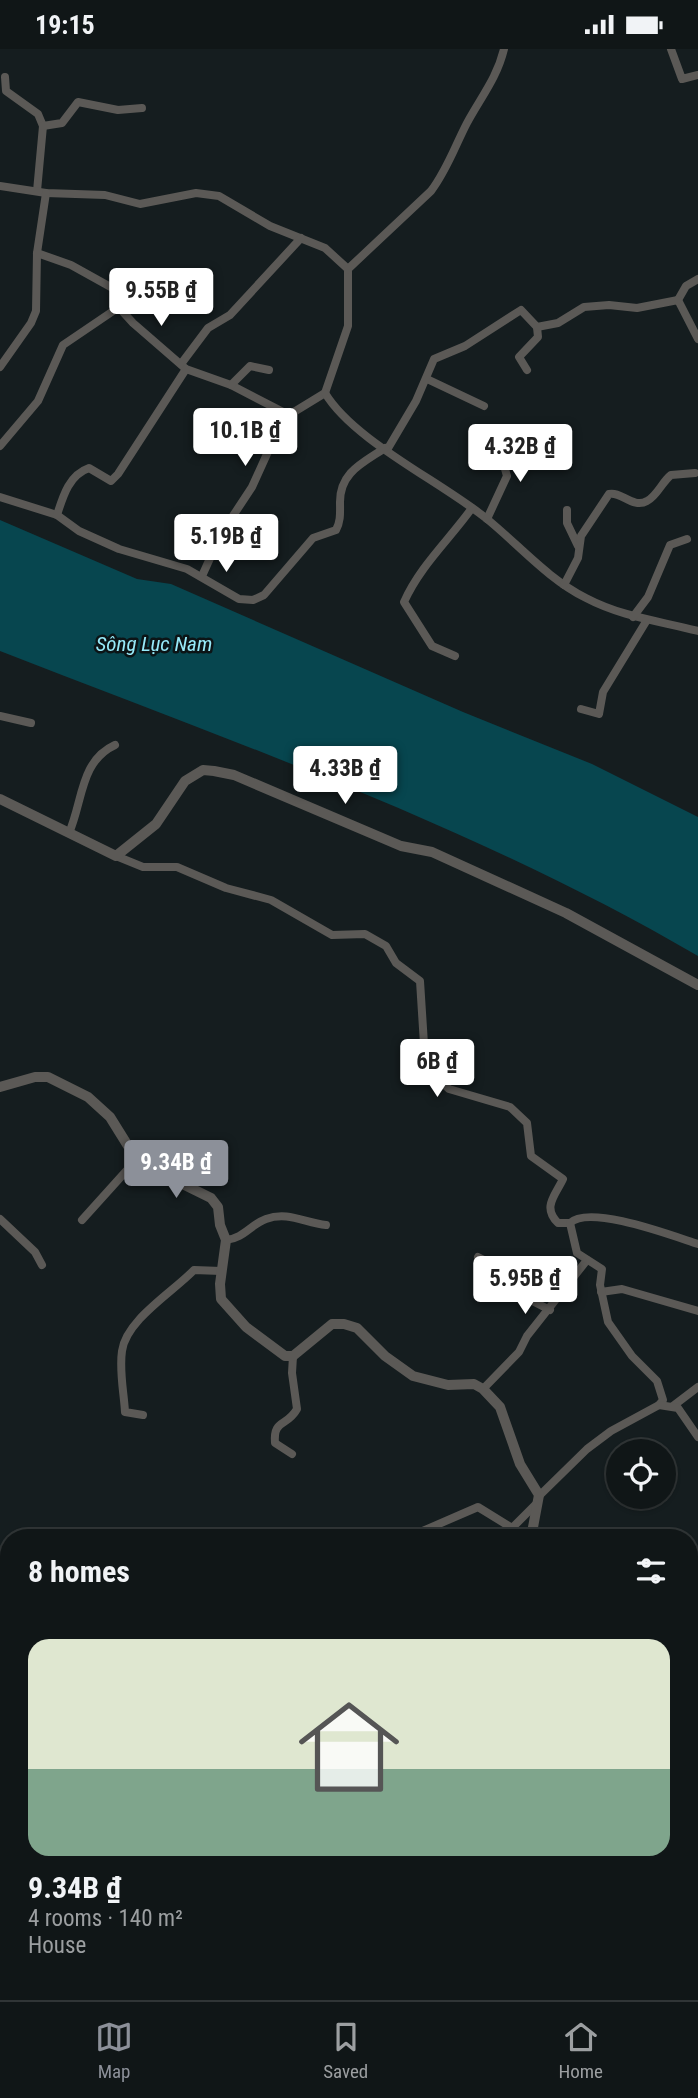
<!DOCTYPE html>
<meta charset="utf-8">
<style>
body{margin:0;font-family:"Roboto Condensed",sans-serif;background:#191f20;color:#f1f3f6;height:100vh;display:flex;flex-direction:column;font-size:26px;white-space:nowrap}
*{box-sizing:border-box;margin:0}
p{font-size:23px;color:#9c9fa1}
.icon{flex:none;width:38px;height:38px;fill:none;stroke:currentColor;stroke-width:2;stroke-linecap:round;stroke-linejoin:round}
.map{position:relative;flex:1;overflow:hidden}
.side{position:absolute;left:0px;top:1480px;width:698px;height:471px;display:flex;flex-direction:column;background:#101617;border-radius:28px 28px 0 0;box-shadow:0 2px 5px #0004,0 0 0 2px #303536}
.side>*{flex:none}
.tools{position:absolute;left:606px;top:1390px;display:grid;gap:14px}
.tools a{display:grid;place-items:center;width:70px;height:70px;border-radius:50%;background:#101617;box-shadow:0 2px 5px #0004,0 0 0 2px #303536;font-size:35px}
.price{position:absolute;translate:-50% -60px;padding:0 16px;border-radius:7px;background:#fff;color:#222;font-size:23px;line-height:46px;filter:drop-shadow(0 2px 4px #0008)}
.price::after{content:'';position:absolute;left:50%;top:42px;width:21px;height:16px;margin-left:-10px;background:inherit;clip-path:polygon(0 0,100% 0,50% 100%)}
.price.active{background:#8c9099;color:#fff}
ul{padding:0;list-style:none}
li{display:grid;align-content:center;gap:14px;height:371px;padding:0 28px}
li span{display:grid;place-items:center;height:217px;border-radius:21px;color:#555}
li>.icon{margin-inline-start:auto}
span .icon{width:126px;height:126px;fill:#fffc;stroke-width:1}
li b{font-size:30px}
h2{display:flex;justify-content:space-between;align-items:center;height:84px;padding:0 28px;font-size:30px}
.status{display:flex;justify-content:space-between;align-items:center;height:49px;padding:0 35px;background:#101617;direction:ltr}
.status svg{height:19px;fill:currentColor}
.tabs{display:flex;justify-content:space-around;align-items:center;height:98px;border-top:2px solid #303536;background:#101617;font-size:19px;color:#9c9fa1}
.tabs a{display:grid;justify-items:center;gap:4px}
.tabs .active{color:#8c9099}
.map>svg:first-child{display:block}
.water{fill:#07464f}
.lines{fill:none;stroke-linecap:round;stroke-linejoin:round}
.minor{stroke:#5b5956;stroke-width:8}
.tertiary{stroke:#5b5956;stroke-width:10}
.labels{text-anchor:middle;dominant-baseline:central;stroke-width:5;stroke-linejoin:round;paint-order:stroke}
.water-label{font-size:21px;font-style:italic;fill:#97eaf9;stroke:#0c1416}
</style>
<div class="status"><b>19:15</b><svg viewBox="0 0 49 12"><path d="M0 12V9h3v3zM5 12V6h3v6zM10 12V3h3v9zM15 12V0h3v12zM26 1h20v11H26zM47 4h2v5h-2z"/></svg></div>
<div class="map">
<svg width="698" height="1951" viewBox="0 0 698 1951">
<rect width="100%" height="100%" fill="#151d1f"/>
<!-- water -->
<g class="water">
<path d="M0,471L137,530L171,535L463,663L592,715L698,768V907C479,779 236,694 0,602Z"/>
<path d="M698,1852V1951H410L437,1942H690V1854Z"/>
</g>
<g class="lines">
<!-- minor -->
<g class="minor">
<path d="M671,0L682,30L698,26"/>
<path d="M5,28L6,42L38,65L43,77L37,142"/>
<path d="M43,77L62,74L78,53L118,61L142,59"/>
<path d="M0,137L46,144L105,146L140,155L196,144L219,147L270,177L325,199L348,220V277L325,344L289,366L276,385L252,438L221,485L202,527"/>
<path d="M37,204L71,216L116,241L123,263L133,274L186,320L231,336L289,366"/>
<path d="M348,220L431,142C447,121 455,97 467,74C481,48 497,29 504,0"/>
<path d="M678,251L686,237L698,230"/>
<path d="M181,315L208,279L230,266L301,189"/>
<path d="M0,318L31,274L36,262L37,204L46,144"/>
<path d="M527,321L519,308L538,288L537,278"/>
<path d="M427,330L484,357"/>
<path d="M231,336L250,317L269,321"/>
<path d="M325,344C354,392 440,432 487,470C520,497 548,530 586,549C622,568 660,572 698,582"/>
<path d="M0,397L38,352L63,296L122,256"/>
<path d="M387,401L416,352L434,310L465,297L521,261L537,278L558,274L584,258L609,256L637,259L678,251L698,290"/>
<path d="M0,448L57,466L79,482L119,500L187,520L239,550L253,551L264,546L313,489L336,481C341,472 340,463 340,453C340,423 363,414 385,399"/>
<path d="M567,461V474L578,497"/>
<path d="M57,466C63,447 69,426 89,419L111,432L118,425L186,320"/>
<path d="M487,470L507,427L498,396"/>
<path d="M564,536L578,509L581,487L609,445C621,442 633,460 647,452C657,447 662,433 671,426L695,424"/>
<path d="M633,568L648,548L670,496L687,490"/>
<path d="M455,607L432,597L404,553C420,517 449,491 472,459"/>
<path d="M581,660L599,665L603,643L647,571"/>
<path d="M0,667L31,674"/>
<path d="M69,784C83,752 80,712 115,696"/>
<path d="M116,807L143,818H177L226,839L271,851L332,886L365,885L386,897L396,914L420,932L425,1011L435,1027L449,1040L510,1058L527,1074L531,1107L563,1130C555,1147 542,1158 558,1174H570"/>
<path d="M0,1170L35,1203L42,1216"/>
<path d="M82,1171L128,1120V1101"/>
<path d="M226,1191C244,1189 250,1176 266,1170C288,1162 305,1174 326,1176"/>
<path d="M478,1208L488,1213L507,1239L550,1261"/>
<path d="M601,1243L622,1240L698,1262"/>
<path d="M483,1340L519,1303L527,1287L587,1211"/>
<path d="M659,1356L663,1351L657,1332L632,1307L608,1273L600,1236L602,1220L577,1204L570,1174C589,1155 673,1187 698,1195"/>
<path d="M673,1357L698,1338"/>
<path d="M143,1366L125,1363C124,1344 119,1322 122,1302C126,1271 173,1243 194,1221L221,1222"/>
<path d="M292,1405L275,1394C273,1370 287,1378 297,1360L292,1324L293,1307"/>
<path d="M539,1447L587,1400L611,1382L659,1356L678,1359L698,1388"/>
<path d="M418,1484L478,1458L512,1479L536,1455"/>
<path d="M690,1605L698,1596"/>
<path d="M0,1907L9,1909"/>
<path d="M13,1951L22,1942"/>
</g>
<!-- tertiary -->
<g class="tertiary">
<path d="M0,750L116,807L156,775L185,732L203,721L214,722L234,726L401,797L432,803L566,864L698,936"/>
<path d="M0,1038L35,1028H48L88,1048L110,1068L138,1113L211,1149L218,1158L220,1176L226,1191L220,1235L221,1250L246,1278L285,1307H293L332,1275H344L357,1279L385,1307L413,1327L448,1336L474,1335L483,1340L500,1358L520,1415L539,1446L531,1489"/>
<path d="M690,1730L698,1723"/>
</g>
</g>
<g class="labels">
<!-- water labels -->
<g class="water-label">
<text x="154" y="595">Sông Lục Nam</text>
</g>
</g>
</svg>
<div class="tools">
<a><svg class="icon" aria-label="locate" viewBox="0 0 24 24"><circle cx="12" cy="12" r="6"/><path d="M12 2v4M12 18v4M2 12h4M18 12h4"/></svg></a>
</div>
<b class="price" style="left:161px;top:279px">9.55B ₫</b>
<b class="price" style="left:245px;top:419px">10.1B ₫</b>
<b class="price" style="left:520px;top:435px">4.32B ₫</b>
<b class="price" style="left:226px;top:525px">5.19B ₫</b>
<b class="price" style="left:345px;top:757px">4.33B ₫</b>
<b class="price" style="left:437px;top:1050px">6B ₫</b>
<b class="price active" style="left:176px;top:1151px">9.34B ₫</b>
<b class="price" style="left:525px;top:1267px">5.95B ₫</b>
<section class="side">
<h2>8 homes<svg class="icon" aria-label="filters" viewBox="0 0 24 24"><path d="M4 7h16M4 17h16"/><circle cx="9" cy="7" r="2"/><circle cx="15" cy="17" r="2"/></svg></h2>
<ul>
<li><span style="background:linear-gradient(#dfe7d0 60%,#7fa58c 0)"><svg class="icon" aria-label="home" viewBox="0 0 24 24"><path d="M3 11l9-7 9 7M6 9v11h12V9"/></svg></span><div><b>9.34B ₫</b><p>4 rooms · 140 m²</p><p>House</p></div></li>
</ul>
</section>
</div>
<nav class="tabs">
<a class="active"><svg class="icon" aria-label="map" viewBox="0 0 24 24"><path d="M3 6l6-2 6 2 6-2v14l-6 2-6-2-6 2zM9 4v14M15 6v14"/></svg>Map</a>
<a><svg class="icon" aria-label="saved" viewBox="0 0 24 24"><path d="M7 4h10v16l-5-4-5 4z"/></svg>Saved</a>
<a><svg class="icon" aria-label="home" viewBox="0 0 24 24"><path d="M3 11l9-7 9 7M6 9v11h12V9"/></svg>Home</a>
</nav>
